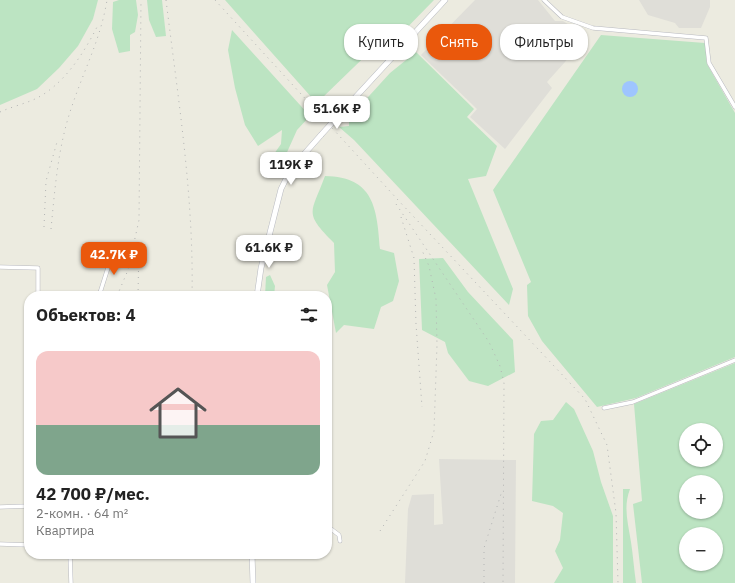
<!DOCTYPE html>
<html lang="ru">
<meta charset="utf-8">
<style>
body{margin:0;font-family:"IBM Plex Sans",sans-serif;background:#f2f2f2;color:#222;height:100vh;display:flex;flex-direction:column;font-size:15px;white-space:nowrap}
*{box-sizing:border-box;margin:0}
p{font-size:13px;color:#767676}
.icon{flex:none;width:22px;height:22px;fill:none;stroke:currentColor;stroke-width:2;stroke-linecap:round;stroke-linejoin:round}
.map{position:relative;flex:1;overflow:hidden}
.panel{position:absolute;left:24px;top:291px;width:308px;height:268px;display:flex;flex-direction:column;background:#fff;border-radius:16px;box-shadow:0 1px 3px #0004}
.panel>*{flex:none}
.banner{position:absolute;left:344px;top:24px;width:331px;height:36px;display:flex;gap:8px}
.tools{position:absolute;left:679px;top:423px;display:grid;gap:8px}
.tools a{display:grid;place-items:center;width:44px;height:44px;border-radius:50%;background:#fff;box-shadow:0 1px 3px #0004;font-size:20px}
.price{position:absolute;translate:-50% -34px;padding:0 9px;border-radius:8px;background:#fff;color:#222;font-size:13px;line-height:26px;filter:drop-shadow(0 1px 2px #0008)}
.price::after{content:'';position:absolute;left:50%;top:24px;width:12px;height:9px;margin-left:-6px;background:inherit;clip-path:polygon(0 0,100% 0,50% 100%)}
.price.active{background:#ea580c;color:#fff}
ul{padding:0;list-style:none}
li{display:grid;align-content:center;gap:8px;height:212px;padding:0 12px}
li span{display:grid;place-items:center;height:124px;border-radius:12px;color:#555}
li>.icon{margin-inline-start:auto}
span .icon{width:72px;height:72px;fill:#fffc;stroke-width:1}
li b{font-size:17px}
h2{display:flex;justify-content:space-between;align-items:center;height:48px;padding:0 12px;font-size:17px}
.tag{padding:0 14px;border-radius:16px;background:#fff;box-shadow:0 1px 3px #0004;font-size:14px;line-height:36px}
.tag.active{background:#ea580c;color:#fff}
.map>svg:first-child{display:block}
.industrial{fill:#dfded8}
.green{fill:#bce4c2;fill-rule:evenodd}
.water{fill:#9ec5fe}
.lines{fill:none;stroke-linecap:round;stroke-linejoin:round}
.street-casing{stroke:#b8b9bf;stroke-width:4.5}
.secondary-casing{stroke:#b9bbc2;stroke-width:6}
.street{stroke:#fff;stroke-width:3.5}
.secondary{stroke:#fff;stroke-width:5}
.rail{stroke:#b3b4b4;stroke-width:1;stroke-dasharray:1 5;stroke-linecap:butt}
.secondary-bridge-casing{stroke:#b9bbc2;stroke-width:6;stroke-linecap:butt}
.secondary-bridge{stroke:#fff;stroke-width:5}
</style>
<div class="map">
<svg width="735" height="583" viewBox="0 0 735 583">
<rect width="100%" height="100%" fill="#ecebe0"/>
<!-- industrial -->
<g class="industrial">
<path d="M475,0H538L555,21H563L585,35L565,62L547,82L552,88L505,149L470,117L477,109L421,55Z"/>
<path d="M639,0H710V7L701,28H679L675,23L648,15Z"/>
<path d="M439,459L516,460L515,583H405L408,509L412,495L434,494V525L443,524Z"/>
</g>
<!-- green -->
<g class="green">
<path d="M0,0H98L93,19L78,46L59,68L37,89L0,105Z"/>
<path d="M119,0H136L138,15L135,32L130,35V51L119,53L112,29L113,2Z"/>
<path d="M147,0H162L166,36L156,37L149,20Z"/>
<path d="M225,0H434L392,43L385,37L322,98L313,99Z"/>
<path d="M232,30L310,116L297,130L284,159H277L274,154L281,144L282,130L258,146L245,125L235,88L228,50Z"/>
<path d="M601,35L705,43L707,64L735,113V357L636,398L597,407L542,341L528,316L527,285L531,282L493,190Z"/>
<path d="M416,52L474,109L467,117L497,146L486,176L468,179L513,289L509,305L354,140L339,127L349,126V118L390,73Z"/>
<path d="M325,176C374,177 377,208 380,249L394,253L399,281L393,301L381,307L374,329L344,325L336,333L327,285L335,272L334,243C303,212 311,214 325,176Z"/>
<path d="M443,258L468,292L513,340L515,372L488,386L469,381L448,353L445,342L422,330L419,259Z"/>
<path d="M270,275L275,286L274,296H265L266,277Z"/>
<path d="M735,363V583H642L633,504L642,501L634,404ZM686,430H716V460H686ZM686,482H716V512H686ZM686,534H716V564H686Z"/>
<path d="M566,402L574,409L593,451L601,482L613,516V583H554L563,568L555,551L560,540L563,513L553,506L532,501L534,434L541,421L553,420Z"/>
<path d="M623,489H630C623,507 628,523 631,542C633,555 634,569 636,583H623Z"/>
</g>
<!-- water -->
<circle class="water" cx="630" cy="89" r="8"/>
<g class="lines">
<defs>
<g id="street">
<path d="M544,0L562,17L593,28L706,38L709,63L735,107"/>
<path d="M0,267L38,268V296"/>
<path d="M99,296L113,252"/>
<path d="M604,408L633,402L735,360"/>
<path d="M0,507L29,506"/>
<path d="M327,529H331L339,535L340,541"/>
<path d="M0,544L29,545"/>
<path d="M70,554L71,583"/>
</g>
<g id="secondary">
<path d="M340,114L445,0"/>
<path d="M257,296L261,268L281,189L291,169L321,135"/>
<path d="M252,554L253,583"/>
</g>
</defs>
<!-- street casing -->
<use href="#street" class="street-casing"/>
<!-- secondary casing -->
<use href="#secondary" class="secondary-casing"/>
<!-- street -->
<use href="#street" class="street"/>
<!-- secondary -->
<use href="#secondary" class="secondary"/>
<!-- rail -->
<g class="rail">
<path d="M166,0C178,98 194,197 192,296"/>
<path d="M215,0L398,200L585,399L607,445L616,513L618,583"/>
<path d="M0,112C11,107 24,104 35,99C64,85 84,53 98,25"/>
<path d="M396,204L489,342L500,366L504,383L503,583"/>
<path d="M401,217L414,258L416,324L422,407"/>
<path d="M44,227L46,181L57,142"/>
<path d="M51,229C55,188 58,146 72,106C84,70 101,38 107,0"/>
<path d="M117,296L128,270L139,220L141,0"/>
<path d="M138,296L139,242"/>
<path d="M380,531L425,461L434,431L437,345L436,299L429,266L421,248"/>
<path d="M484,583V548L501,494"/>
</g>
<defs>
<path id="secondary-bridge" d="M321,135L340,114"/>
</defs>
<!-- secondary-bridge casing -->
<use href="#secondary-bridge" class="secondary-bridge-casing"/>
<!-- secondary-bridge -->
<use href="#secondary-bridge" class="secondary-bridge"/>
</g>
</svg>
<div class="tools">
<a><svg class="icon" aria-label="locate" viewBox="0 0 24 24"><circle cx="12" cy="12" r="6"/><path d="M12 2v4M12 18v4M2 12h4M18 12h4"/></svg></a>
<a>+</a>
<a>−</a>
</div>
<b class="price" style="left:337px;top:130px">51.6K ₽</b>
<b class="price" style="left:291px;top:186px">119K ₽</b>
<b class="price" style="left:269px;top:269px">61.6K ₽</b>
<b class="price active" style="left:114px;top:276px">42.7K ₽</b>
<div class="banner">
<a class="tag">Купить</a>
<a class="tag active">Снять</a>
<a class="tag">Фильтры</a>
</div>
<section class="panel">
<h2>Объектов: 4<svg class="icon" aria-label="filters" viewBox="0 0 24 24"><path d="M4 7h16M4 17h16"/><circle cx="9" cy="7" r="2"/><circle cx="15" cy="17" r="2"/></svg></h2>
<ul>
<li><span style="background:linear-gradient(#f6c9c9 60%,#7fa58c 0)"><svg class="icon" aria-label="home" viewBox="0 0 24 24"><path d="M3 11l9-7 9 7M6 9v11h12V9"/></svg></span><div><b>42 700 ₽/мес.</b><p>2-комн. · 64 m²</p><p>Квартира</p></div></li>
</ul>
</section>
</div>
